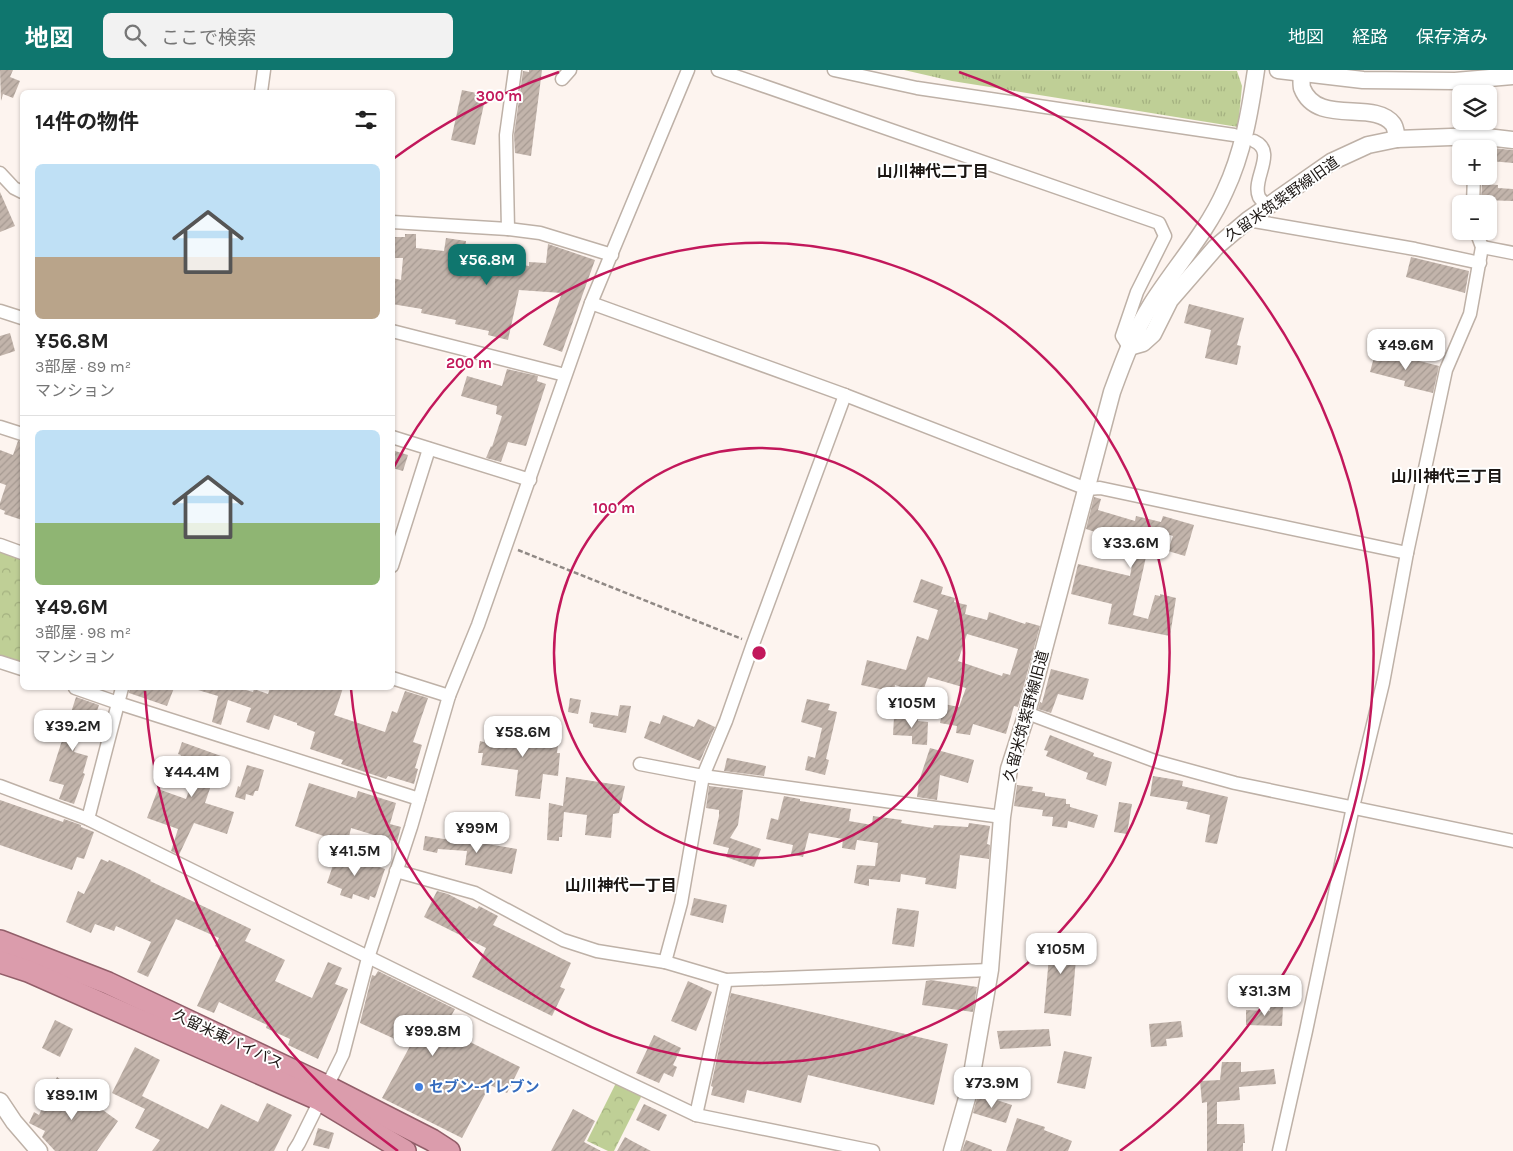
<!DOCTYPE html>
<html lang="ja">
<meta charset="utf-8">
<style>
body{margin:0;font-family:Karla,"Noto Sans JP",sans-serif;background:#f2f2f2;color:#222;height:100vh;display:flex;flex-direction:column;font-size:19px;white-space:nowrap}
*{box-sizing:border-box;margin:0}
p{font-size:16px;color:#767676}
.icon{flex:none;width:28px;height:28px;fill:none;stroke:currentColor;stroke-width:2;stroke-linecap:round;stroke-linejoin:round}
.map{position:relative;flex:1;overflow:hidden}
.sheet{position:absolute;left:20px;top:20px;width:375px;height:600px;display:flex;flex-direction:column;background:#fff;border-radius:8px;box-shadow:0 1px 4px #0004}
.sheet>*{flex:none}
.controls{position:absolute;left:1452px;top:15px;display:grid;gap:10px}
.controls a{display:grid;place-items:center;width:45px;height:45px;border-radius:8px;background:#fff;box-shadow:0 1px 4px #0004;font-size:25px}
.price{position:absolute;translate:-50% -42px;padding:0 11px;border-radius:10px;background:#fff;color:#222;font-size:16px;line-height:32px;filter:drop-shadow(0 1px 2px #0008)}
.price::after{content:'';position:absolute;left:50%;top:30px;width:15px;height:11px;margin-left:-8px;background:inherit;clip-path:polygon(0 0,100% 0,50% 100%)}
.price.active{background:#0f766e;color:#fff}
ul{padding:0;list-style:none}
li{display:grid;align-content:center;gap:10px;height:265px;padding:0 15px}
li+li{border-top:1px solid #e0e0e0}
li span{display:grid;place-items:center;height:155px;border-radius:8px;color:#555}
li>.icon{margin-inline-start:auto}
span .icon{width:90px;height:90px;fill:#fffc;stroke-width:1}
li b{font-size:21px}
h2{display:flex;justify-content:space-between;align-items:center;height:60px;padding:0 15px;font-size:21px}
header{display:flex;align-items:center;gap:30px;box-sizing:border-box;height:70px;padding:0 25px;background:#0f766e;color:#fff}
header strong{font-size:24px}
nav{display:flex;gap:28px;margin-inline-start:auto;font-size:18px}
.search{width:350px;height:45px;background:#f2f2f2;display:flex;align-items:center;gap:12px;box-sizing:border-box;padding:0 18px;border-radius:8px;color:#767676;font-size:19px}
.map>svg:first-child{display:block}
.grass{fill:url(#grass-tufts)}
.forest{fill:url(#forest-crowns)}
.building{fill:url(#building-hatch);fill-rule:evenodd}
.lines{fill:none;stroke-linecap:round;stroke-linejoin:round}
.minor-casing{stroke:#beb1a7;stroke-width:15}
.tertiary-casing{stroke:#beb1a7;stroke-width:19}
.trunk-casing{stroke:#925e69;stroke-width:24}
.path{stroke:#908985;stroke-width:2.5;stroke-dasharray:5 2.5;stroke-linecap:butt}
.minor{stroke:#fff;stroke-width:12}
.tertiary{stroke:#fff;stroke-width:16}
.trunk{stroke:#db9cac;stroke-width:21}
.ring{fill:none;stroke:#c2185b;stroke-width:2.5}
.shop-dot{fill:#3f7fe0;stroke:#fff;stroke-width:2}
.labels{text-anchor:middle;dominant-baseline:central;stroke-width:4;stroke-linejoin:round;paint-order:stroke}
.street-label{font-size:15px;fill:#1b1613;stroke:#fff}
.shop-label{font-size:15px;font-weight:bold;fill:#366cbe;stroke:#fff;text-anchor:start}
.neighbourhood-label{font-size:16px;font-weight:bold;fill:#1b1613;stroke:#fff}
.centre{fill:#c2185b;stroke:#fff;stroke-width:2.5}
.ring-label{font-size:15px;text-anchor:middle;font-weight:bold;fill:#c2185b;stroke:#fff;stroke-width:4;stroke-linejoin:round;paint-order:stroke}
</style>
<header>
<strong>地図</strong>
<div class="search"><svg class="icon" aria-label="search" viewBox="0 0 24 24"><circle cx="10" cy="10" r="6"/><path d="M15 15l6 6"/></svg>ここで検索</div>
<nav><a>地図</a><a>経路</a><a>保存済み</a></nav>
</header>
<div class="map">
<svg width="1513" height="1081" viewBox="0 0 1513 1081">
<defs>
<pattern id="grass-tufts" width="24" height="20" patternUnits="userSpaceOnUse" patternTransform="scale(1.25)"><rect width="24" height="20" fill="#bfcf96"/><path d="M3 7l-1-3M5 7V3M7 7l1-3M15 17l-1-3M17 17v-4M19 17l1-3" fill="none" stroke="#a4b180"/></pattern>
<pattern id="forest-crowns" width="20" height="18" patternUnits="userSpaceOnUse" patternTransform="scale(1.25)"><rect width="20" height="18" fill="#bfcf96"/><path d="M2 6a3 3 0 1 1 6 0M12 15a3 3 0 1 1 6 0" fill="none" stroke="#a4b180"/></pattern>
<pattern id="building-hatch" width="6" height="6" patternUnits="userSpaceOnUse" patternTransform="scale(1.25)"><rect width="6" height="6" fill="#c2b4ab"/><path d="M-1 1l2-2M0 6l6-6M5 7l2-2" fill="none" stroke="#a69a92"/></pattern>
</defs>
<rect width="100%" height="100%" fill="#fdf4ef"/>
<!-- grass -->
<path class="grass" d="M904,0L1237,1L1242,16L1238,57L952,11Z"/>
<!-- forest -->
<g class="forest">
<path d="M0,481L22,488V592L0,585Z"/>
<path d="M617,1011L643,1023L614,1081H608L587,1071Z"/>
</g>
<!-- building -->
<g class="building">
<path d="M0,0H13L10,7L20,11L13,28L3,24L1,31Z"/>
<path d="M529,0H542L531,86L515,83L514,65L523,1L529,2Z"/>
<path d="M462,20L486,25L475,75L451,70Z"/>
<path d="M1491,78L1513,80V93L1490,91Z"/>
<path d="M1482,114L1498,115V118L1513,119V131L1481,130Z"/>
<path d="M0,122L15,156L0,162Z"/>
<path d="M405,164H416V178L444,181L446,168L466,171L464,187L529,196V192L546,193L548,174L595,190L562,282L543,275L562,223L519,220L508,270L488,265L489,261L455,254L456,250L421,243L422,239L392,234V208L401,210L403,188H392V167H405Z"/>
<path d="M1411,187L1469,201L1465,223L1406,207Z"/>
<path d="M1189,234L1244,248L1237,275L1241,276L1237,295L1205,288L1211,260L1184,253Z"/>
<path d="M10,263L15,281L0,286V266Z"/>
<path d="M1376,280L1439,296L1433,323L1404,316L1405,311L1370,302Z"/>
<path d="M507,299L538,306L537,311L546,314L526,376L508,372L501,392L486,388L491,376L492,377L502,346L496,344L497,336L461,326L467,306L502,316Z"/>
<path d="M18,371L22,372V450L4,444L5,441L0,439V433L6,415L0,413V380L13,385Z"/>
<path d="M392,380L408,385L403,401L392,398Z"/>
<path d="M1094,427L1101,429L1098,440L1135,451L1136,446L1161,452L1163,446L1194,455L1185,486L1168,481L1173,466L1152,460L1133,545L1148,549L1155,525L1160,526V524L1176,528L1170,566L1108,554L1112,534L1071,524L1078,494L1130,506L1134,485L1111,478L1114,468L1086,459Z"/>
<path d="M921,509L943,517L941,524L955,528L954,532L967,535L965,544L987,550L989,542L1025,554L1026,552L1040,556L1018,637L1014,636L1006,664L973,654L970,665L956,663L957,656L940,653L944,634L959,637L966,618L928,607L922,624L895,615L894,622L861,615L867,590L906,600L917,566L928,570L938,540L913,532ZM967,564L1018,579L1010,605L1003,603L1002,606L958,591Z"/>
<path d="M1051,599L1089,609L1083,630L1058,624L1051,643L1038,639L1040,632L1042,633Z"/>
<path d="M130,618H174L167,636L129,623Z"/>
<path d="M198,618H239L253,622L254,619L268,624L270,618H343L334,645L385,662L392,641L397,643L405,621L428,628L413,672L422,675L415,698L418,699L414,714L388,706L386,709L341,694L343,690L310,679L315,662L297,655V653L274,645L269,660L246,652L251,638L228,630L221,655L212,652L218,626L198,620Z"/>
<path d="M76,627L99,635L94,650L85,646L74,682L88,686L83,703L85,704L74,734L59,729L64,715L49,711Z"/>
<path d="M570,628L581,630L578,644L568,642Z"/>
<path d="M807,629L830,634L828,640L837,642L826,689L829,690L825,705L805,700L808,686L815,688L822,658L801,652Z"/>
<path d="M620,635L631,636L626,663L593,657V654L589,653L591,642L618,646Z"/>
<path d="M663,645L694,657L698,649L715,657L700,691L644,668L650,651L660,654Z"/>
<path d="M894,647L918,648V651L928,652L927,675L912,674V666L893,665Z"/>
<path d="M485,661L518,665H524V662L559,667L557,683H560L558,706L543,704L540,729L515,726L518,700L481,695L483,683H478L480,671L484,672Z"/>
<path d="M1050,665L1094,683L1093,686L1112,692L1106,716L1086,709L1088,703L1046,686L1048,681L1044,680Z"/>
<path d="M182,672L221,686L205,733L234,742L227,764L194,753L179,785L171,781L178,759L147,748L158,719L186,729L194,706L175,700L181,685L178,684Z"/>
<path d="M930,678L974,690L968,713L940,705L937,730L917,727L919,711Z"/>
<path d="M727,688L766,696L764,706L724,701Z"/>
<path d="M247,695L264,700L258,721H255L253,726L246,724L245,730L235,727L238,716L240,717Z"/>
<path d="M1153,706L1183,711L1182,716L1228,727L1217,774L1205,772L1210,745L1186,739L1188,732L1150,726Z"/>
<path d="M566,707L625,716L619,743L613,744L611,768L585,765L587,745L564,742L562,767H559V771L547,770L549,733L563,736Z"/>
<path d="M309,713L356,728L358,721L396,733L390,754L401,757L397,772L351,758L346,780L333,778L335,770L295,756Z"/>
<path d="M1017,715L1033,717L1032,721L1045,723V726L1066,729V734H1070V737L1098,745L1094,758L1068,751L1067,758L1052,756L1053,747L1042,746L1043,740L1014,736Z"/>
<path d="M709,716L743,720L738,755L730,768L761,779L754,797L726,787L729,778L713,774L719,746V740L706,738Z"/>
<path d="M784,726L800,729V731L851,739L849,751L872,755L873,746L902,750L901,753L933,758L934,755L968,757L969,753L990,756L987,774L990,775L989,789L960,785L956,819L925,814L926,808L901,804L900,812L869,809V816L854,813L857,795L875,796L878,773L857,770L855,780L842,778L843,769L809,763L803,787L791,784L793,775L766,769L771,748L778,750Z"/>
<path d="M0,730L63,752L64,749L81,755V757L94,762L84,789L77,787L72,800L0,775Z"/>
<path d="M1119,732L1132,734L1127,764L1114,762Z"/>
<path d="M425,766L469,773V771L517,779L512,804L465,795L467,781L438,779L437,783L423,780Z"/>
<path d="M337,783L385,799L375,828L370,826L369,830L353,824L352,829L340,825L342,819L327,813Z"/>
<path d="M101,789L108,792L109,790L131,800L151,810L150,811L251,859L245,871L285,890L275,911L312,928L328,892L342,898L335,914L348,919L318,989L288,975L290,969L266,958L267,955L219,932L214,943L197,936L223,880L215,876L219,868L176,849L148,907L137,902L151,872L116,856L114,861L95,854L91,863L66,852L78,821L84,824Z"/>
<path d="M437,821L448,824L477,839L479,836L498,846L493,855L571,893L560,917L565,919L552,946L472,907L486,878L424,847Z"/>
<path d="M694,828L727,835L723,853L690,845Z"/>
<path d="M897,838L919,841L914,877L892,874Z"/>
<path d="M1051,864L1078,866L1071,946L1044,943Z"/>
<path d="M378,901L455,939L444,959L520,997L507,1023L490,1015L462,1068L382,1028L410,976L360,953L372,905L375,906Z"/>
<path d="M931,910L977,917L973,942L922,935L926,911Z"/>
<path d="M688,911L712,922L696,961L671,951Z"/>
<path d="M731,923L948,974L934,1035L808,1005L801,1033L747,1020L744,1033L711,1025L713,1017L711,1016Z"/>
<path d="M1270,936H1283L1282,956L1246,955V940L1270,941Z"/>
<path d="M55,950L73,959L60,987L42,978Z"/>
<path d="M1181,951L1183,967L1166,969L1167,976L1151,977L1149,954Z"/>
<path d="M1049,959L1051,976L1000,979L997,961Z"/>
<path d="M654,965L681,978L673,995L677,997L673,1007L664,1003L659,1013L636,1003Z"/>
<path d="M135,977L160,990L142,1026L208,1059L221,1034L258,1052L267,1033L292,1045L274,1081H152L160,1070L135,1058L145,1039L112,1023Z"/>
<path d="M1064,981L1092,987L1085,1019L1057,1013Z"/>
<path d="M1222,992H1241V1002L1274,999L1276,1014L1239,1017L1240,1030L1217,1032V1054H1244L1245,1073H1243V1081H1207V1032L1202,1033L1200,1011L1220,1010Z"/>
<path d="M57,1007L118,1051L97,1081H55L42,1067L45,1061L29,1053L34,1042L39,1045Z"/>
<path d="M978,1024L1012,1035L1006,1053L973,1043Z"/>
<path d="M644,1034L667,1045L659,1061L636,1050Z"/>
<path d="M573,1039L595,1051L584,1072L601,1081H551Z"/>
<path d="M1017,1048L1045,1057L1044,1060L1072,1071L1068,1081H1006Z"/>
<path d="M318,1058L334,1063L329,1079L313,1075Z"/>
<path d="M625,1067L632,1071L651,1081H617Z"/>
<path d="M966,1070L992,1080V1081H962Z"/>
</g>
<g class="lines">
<defs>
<g id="minor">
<path d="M718,0L1159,153L1165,166L1137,222L1122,266L1129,277"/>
<path d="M834,0L917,18L1234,65"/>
<path d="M562,9L570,0"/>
<path d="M261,22L264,0"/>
<path d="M1254,71C1278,82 1251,109 1259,127C1261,130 1265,134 1267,136"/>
<path d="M0,103L14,118L22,122"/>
<path d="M1473,134L1474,106"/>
<path d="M1248,150L1415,179L1480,193"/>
<path d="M392,152L508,159L540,163L612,185"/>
<path d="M508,159L506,65L515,0"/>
<path d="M1482,177L1513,183"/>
<path d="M591,233L845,325L1087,419L1100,418L1407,483"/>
<path d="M0,241L22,248"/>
<path d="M392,261L565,305"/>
<path d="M0,357L22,364"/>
<path d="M392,367L530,410"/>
<path d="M0,475L22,483"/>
<path d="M392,496L429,379"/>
<path d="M0,592L22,599"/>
<path d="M75,618L118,633L419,729"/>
<path d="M449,626L478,555L591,233L688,0"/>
<path d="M1027,643L1155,691L1235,713L1513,771"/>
<path d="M640,694L703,706L1002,747"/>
<path d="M0,716L88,749L490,947L696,1045L873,1081"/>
<path d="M88,749L122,618"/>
<path d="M396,801L475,823L563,870L597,881L665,892L726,910L990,900"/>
<path d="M665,892L681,833L703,706L726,651L753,574L845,325"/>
<path d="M696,1045L726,910"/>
<path d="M294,1081L299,1073L343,984L368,888L411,757L449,626L392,608"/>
<path d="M1279,1081L1306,961L1353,737L1383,613L1407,483L1446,300L1470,244L1482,177L1476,161"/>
</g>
<g id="tertiary">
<path d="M1278,0L1363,10L1455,11L1513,6"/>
<path d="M1301,3C1302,7 1301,14 1302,18C1317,57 1374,29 1393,54C1396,58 1396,65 1397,69"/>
<path d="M1129,277L1143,273L1153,264L1170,230L1216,177L1248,150L1331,92L1368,75L1397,69L1478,66L1513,70"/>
<path d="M0,1031L14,1052L39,1081"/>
<path d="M952,1081L969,1021L990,900L1002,747L1009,699L1027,643L1112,322C1123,292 1134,262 1151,235C1175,197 1207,162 1225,121C1243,83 1250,41 1256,0"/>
</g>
<g id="trunk">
<path d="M0,871L108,913L328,1017L432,1070L449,1081"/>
<path d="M0,892L28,901L320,1030L405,1081"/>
</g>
</defs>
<!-- minor casing -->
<use href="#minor" class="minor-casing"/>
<!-- tertiary casing -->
<use href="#tertiary" class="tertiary-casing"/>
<!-- trunk casing -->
<use href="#trunk" class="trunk-casing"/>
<!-- path -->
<path class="path" d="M518,480L742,569"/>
<!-- minor -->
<use href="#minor" class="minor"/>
<!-- tertiary -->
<use href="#tertiary" class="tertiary"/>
<!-- trunk -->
<use href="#trunk" class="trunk"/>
</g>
<!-- distance rings -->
<g class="ring">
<circle cx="759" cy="583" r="205"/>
<path d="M394 397A410 410 0 1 1 351 619"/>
<path d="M398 1081A615 615 0 0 1 145 621M393 89A615 615 0 0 1 559 2M959 2A615 615 0 0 1 1120 1081"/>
</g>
<!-- markers -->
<circle class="shop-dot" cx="419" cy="1017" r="5"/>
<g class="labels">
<!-- street labels -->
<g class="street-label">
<text transform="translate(1282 129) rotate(-35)">久留米筑紫野線旧道</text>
<text transform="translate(1026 646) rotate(-75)">久留米筑紫野線旧道</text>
<text transform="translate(228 969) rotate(25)">久留米東バイパス</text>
</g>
<!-- shop labels -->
<g class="shop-label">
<text x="429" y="1017">セブン-イレブン</text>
</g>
<!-- neighbourhood labels -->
<g class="neighbourhood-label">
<text x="933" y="101">山川神代二丁目</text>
<text x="1447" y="406">山川神代三丁目</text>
<text x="621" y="815">山川神代一丁目</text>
</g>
</g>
<circle cx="759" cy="583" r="8" class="centre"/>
<g class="ring-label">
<text x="499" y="31">300 m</text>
<text x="469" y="298">200 m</text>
<text x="614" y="443">100 m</text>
</g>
</svg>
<div class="controls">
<a><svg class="icon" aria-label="layers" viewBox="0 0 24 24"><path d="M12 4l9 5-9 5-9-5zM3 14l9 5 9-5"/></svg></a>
<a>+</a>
<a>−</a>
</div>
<b class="price active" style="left:487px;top:216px">¥56.8M</b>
<b class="price" style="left:1406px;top:301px">¥49.6M</b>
<b class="price" style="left:1131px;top:499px">¥33.6M</b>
<b class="price" style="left:912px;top:659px">¥105M</b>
<b class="price" style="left:73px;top:682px">¥39.2M</b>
<b class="price" style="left:523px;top:688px">¥58.6M</b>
<b class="price" style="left:192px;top:728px">¥44.4M</b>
<b class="price" style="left:477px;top:784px">¥99M</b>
<b class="price" style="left:355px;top:807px">¥41.5M</b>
<b class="price" style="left:1061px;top:905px">¥105M</b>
<b class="price" style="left:1265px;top:947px">¥31.3M</b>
<b class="price" style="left:433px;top:987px">¥99.8M</b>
<b class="price" style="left:992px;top:1039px">¥73.9M</b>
<b class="price" style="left:72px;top:1051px">¥89.1M</b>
<section class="sheet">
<h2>14件の物件<svg class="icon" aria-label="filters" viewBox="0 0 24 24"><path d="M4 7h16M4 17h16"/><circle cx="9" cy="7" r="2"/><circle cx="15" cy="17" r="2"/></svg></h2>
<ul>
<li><span style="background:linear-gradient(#bfe0f5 60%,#b9a48a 0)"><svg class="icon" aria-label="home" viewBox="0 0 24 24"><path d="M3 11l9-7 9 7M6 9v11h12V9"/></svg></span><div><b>¥56.8M</b><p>3部屋 · 89 m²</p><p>マンション</p></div></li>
<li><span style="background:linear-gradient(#bfe0f5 60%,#8fb573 0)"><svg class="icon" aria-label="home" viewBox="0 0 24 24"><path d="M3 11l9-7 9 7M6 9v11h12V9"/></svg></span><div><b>¥49.6M</b><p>3部屋 · 98 m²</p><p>マンション</p></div></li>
</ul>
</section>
</div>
